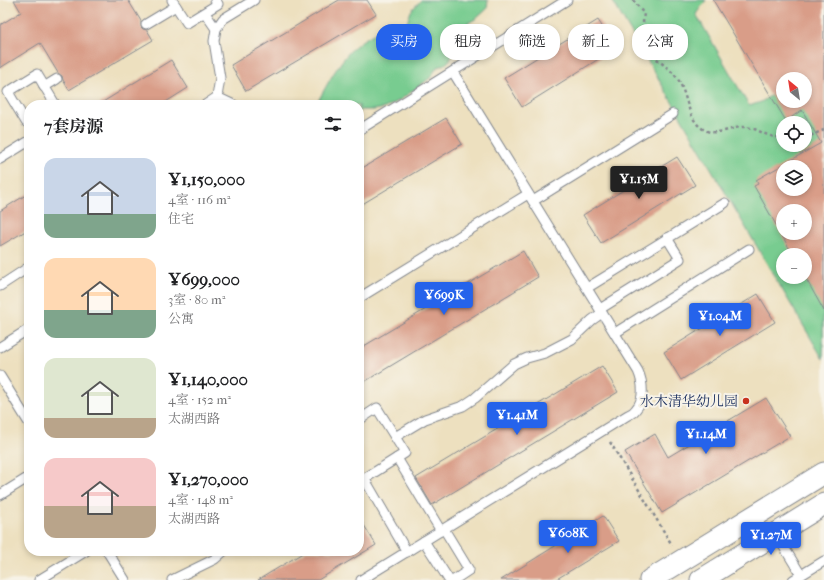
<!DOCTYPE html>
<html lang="zh">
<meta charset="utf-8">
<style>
body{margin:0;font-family:"IM FELL French Canon","Noto Serif SC",serif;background:#f2f2f2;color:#202124;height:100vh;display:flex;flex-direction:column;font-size:15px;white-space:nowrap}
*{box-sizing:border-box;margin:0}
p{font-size:13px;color:#757577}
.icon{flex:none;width:22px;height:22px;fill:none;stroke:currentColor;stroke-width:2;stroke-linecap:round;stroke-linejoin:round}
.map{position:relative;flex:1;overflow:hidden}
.side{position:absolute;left:24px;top:100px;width:340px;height:456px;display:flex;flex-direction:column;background:#fff;border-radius:16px;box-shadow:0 2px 6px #0003}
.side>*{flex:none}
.banner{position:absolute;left:376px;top:24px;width:380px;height:36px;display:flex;gap:8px}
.needle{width:26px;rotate:330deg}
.controls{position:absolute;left:776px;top:72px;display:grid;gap:8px}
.controls a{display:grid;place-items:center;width:36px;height:36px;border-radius:50%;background:#fff;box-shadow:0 2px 6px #0003;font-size:20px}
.price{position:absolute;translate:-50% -34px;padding:0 9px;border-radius:4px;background:#2563eb;color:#fff;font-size:13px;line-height:26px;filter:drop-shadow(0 1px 2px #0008)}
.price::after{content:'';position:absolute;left:50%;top:24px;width:12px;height:9px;margin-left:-6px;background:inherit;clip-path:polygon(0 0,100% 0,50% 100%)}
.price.current{background:#222;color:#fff}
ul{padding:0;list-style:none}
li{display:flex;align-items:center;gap:12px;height:100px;padding:0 20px}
li span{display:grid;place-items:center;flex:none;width:112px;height:80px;border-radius:12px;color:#555}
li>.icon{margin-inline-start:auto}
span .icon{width:48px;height:48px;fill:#fffc;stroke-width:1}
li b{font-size:17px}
h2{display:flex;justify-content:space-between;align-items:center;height:48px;padding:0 20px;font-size:17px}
.tag{padding:0 14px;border-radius:16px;background:#fff;box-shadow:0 2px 6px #0003;font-size:14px;line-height:36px}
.tag.current{background:#2563eb;color:#fff}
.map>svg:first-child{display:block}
.green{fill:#78cc90;stroke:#4a7e77;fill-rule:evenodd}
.building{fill:#d99d88;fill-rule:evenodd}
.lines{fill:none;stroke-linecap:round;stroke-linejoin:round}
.service-casing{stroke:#84888e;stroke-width:11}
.tertiary-casing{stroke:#84888e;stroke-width:23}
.path{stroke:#84888e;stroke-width:2.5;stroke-dasharray:3 3;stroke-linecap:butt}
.service{stroke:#fff;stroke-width:9}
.tertiary{stroke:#fff;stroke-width:21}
.poi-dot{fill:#c8321e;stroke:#f7f3e8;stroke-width:1.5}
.labels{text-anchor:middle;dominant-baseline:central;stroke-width:4;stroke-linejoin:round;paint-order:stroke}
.poi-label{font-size:14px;fill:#1b2f5e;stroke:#f7f3e8;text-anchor:end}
</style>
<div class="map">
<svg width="824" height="580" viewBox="0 0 824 580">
<rect width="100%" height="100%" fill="#f7f3e8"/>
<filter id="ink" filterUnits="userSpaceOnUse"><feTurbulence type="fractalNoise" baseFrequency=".025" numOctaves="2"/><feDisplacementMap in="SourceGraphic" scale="8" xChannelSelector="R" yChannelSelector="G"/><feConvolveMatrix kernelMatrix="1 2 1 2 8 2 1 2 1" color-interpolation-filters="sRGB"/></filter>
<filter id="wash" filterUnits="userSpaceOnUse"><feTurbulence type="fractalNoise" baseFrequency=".012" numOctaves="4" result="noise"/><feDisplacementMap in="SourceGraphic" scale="16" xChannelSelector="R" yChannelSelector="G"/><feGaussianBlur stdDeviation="0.9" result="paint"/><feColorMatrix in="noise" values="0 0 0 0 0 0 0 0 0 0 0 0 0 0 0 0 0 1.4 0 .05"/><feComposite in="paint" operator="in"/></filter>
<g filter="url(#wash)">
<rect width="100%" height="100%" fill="#ede0bf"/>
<!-- green -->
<g class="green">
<path d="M421,0H488L487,9L477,18L457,29C457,44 455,64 437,67L430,78L400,100L385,108L374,110H361L359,112V105H316C328,83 342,54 363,40C376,31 393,27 407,23L411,11Z"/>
<path d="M612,0H706L696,14L749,106L761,102L783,88V101H805V79L824,61L823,359ZM783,123H805V145H783ZM783,167H805V189H783ZM783,211H805V233H783ZM783,255H805V277H783Z"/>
</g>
<g id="blocks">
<!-- building -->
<g class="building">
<path d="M14,0H128L141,21V27L143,29L147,30L153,40L69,90L63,80L62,76L58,73L40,43L0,68V25L21,12Z"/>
<path d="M339,0H367L376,14L246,91L231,65Z"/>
<path d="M713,0H824V311L805,277V255H793L754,186L758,184L756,180L821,143L802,110L786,121ZM783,79H805V101H783ZM783,167H805V189H783ZM783,211H805V233H783Z"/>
<path d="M598,20L616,48L522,107L504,78Z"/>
<path d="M171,60L188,88L161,105H98Z"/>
<path d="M446,118L462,144L359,206V170Z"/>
<path d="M677,157L695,185L601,243L583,215Z"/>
<path d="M29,193V229L0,246V211Z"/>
<path d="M523,251L538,277L359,385V349Z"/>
<path d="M758,294L775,322L681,380L664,352Z"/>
<path d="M602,366L618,392L432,505L416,478Z"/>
<path d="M766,398L790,436L662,513L625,452L655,434L668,457Z"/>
<path d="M603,516L619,541L555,580H501Z"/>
<path d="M359,517L376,545L318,580H258L306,551H359Z"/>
</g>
</g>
</g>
<g filter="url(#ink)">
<use href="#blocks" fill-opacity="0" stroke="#84888e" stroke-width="1"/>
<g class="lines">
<defs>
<g id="service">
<path d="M172,0L187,23L218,4L215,0"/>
<path d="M205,13L216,29"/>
<path d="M146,24L176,6"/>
<path d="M44,87L57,79"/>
<path d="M217,97L234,105"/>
<path d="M205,105L217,97L220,78L214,41L216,29L223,19L254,0"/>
<path d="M29,120L26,122L8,92L37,74L55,104L54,105"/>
<path d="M359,130L567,0"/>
<path d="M0,159L29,141"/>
<path d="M533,201L673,114"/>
<path d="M0,286L29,267"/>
<path d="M587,288L725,203"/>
<path d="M359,298L528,194"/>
<path d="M600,309L680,259L667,238"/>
<path d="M615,333L749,249"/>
<path d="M0,347L29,329"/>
<path d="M0,376L29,423"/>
<path d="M359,420L377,408L405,453L359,482"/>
<path d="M395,437L425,419L463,406L475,398L514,364L527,358L545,353L572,339L592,320L602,313"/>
<path d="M397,458L441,531"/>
<path d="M364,478L407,552"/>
<path d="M0,495L29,477"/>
<path d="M444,529L469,570L454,580"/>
<path d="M776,534L801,575"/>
<path d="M424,541L449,580"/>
<path d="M107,551L125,580"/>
<path d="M39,580L86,551"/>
<path d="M172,580L215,559L224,551"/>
<path d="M361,580L628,415C631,414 634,412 636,409C645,399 643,382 638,371L453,72"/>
<path d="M793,580L824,561"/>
</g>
<g id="tertiary">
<path d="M650,580L824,473"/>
<path d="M701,580L824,504"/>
</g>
</defs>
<!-- service casing -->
<use href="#service" class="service-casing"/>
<!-- tertiary casing -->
<use href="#tertiary" class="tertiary-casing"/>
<!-- path -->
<g class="path">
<path d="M633,0L644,14C641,27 646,47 655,57C663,65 673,71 679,81C687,95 688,120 703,129C715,137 729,128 742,127C756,127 760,133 771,136C775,137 779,137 783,138"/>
<path d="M805,138L824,130"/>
<path d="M610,442L672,545"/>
</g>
<!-- service -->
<use href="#service" class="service"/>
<!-- tertiary -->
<use href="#tertiary" class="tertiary"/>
</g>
</g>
<!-- markers -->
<circle class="poi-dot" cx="746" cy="401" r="4"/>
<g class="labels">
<!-- poi labels -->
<g class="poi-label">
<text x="738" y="401">水木清华幼儿园</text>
</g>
</g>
</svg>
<div class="controls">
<a><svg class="needle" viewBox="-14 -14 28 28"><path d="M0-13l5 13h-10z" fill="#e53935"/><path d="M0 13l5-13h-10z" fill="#757577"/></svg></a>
<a><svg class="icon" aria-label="locate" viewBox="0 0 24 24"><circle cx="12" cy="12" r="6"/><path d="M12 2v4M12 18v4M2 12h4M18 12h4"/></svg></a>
<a><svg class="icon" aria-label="layers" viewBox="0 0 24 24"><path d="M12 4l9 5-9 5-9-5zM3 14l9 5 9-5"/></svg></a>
<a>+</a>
<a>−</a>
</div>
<b class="price current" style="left:639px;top:200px">¥1.15M</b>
<b class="price" style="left:444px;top:316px">¥699K</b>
<b class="price" style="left:720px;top:337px">¥1.04M</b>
<b class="price" style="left:517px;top:436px">¥1.41M</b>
<b class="price" style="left:706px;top:455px">¥1.14M</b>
<b class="price" style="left:568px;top:554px">¥608K</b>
<b class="price" style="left:771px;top:556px">¥1.27M</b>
<div class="banner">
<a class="tag current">买房</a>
<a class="tag">租房</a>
<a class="tag">筛选</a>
<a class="tag">新上</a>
<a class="tag">公寓</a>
</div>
<section class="side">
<h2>7套房源<svg class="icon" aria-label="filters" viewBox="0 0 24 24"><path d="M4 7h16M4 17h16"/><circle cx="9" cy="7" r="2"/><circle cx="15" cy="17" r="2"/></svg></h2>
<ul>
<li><span style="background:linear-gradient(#c9d6e8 70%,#7fa58c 0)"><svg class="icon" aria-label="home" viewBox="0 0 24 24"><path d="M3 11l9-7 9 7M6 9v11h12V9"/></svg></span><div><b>¥1,150,000</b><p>4室 · 116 m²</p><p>住宅</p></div></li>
<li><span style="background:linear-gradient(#ffd9b3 65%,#7fa58c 0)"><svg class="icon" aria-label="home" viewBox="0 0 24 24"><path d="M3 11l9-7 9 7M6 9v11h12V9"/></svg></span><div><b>¥699,000</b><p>3室 · 80 m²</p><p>公寓</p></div></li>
<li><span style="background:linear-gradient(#dfe7d0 75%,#b9a48a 0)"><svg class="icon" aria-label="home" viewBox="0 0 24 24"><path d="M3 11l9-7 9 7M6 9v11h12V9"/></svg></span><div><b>¥1,140,000</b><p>4室 · 152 m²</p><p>太湖西路</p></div></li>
<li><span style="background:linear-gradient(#f6c9c9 60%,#b9a48a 0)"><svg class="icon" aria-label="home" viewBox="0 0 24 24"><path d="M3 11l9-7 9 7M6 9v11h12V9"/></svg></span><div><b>¥1,270,000</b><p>4室 · 148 m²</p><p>太湖西路</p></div></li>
</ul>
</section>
</div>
